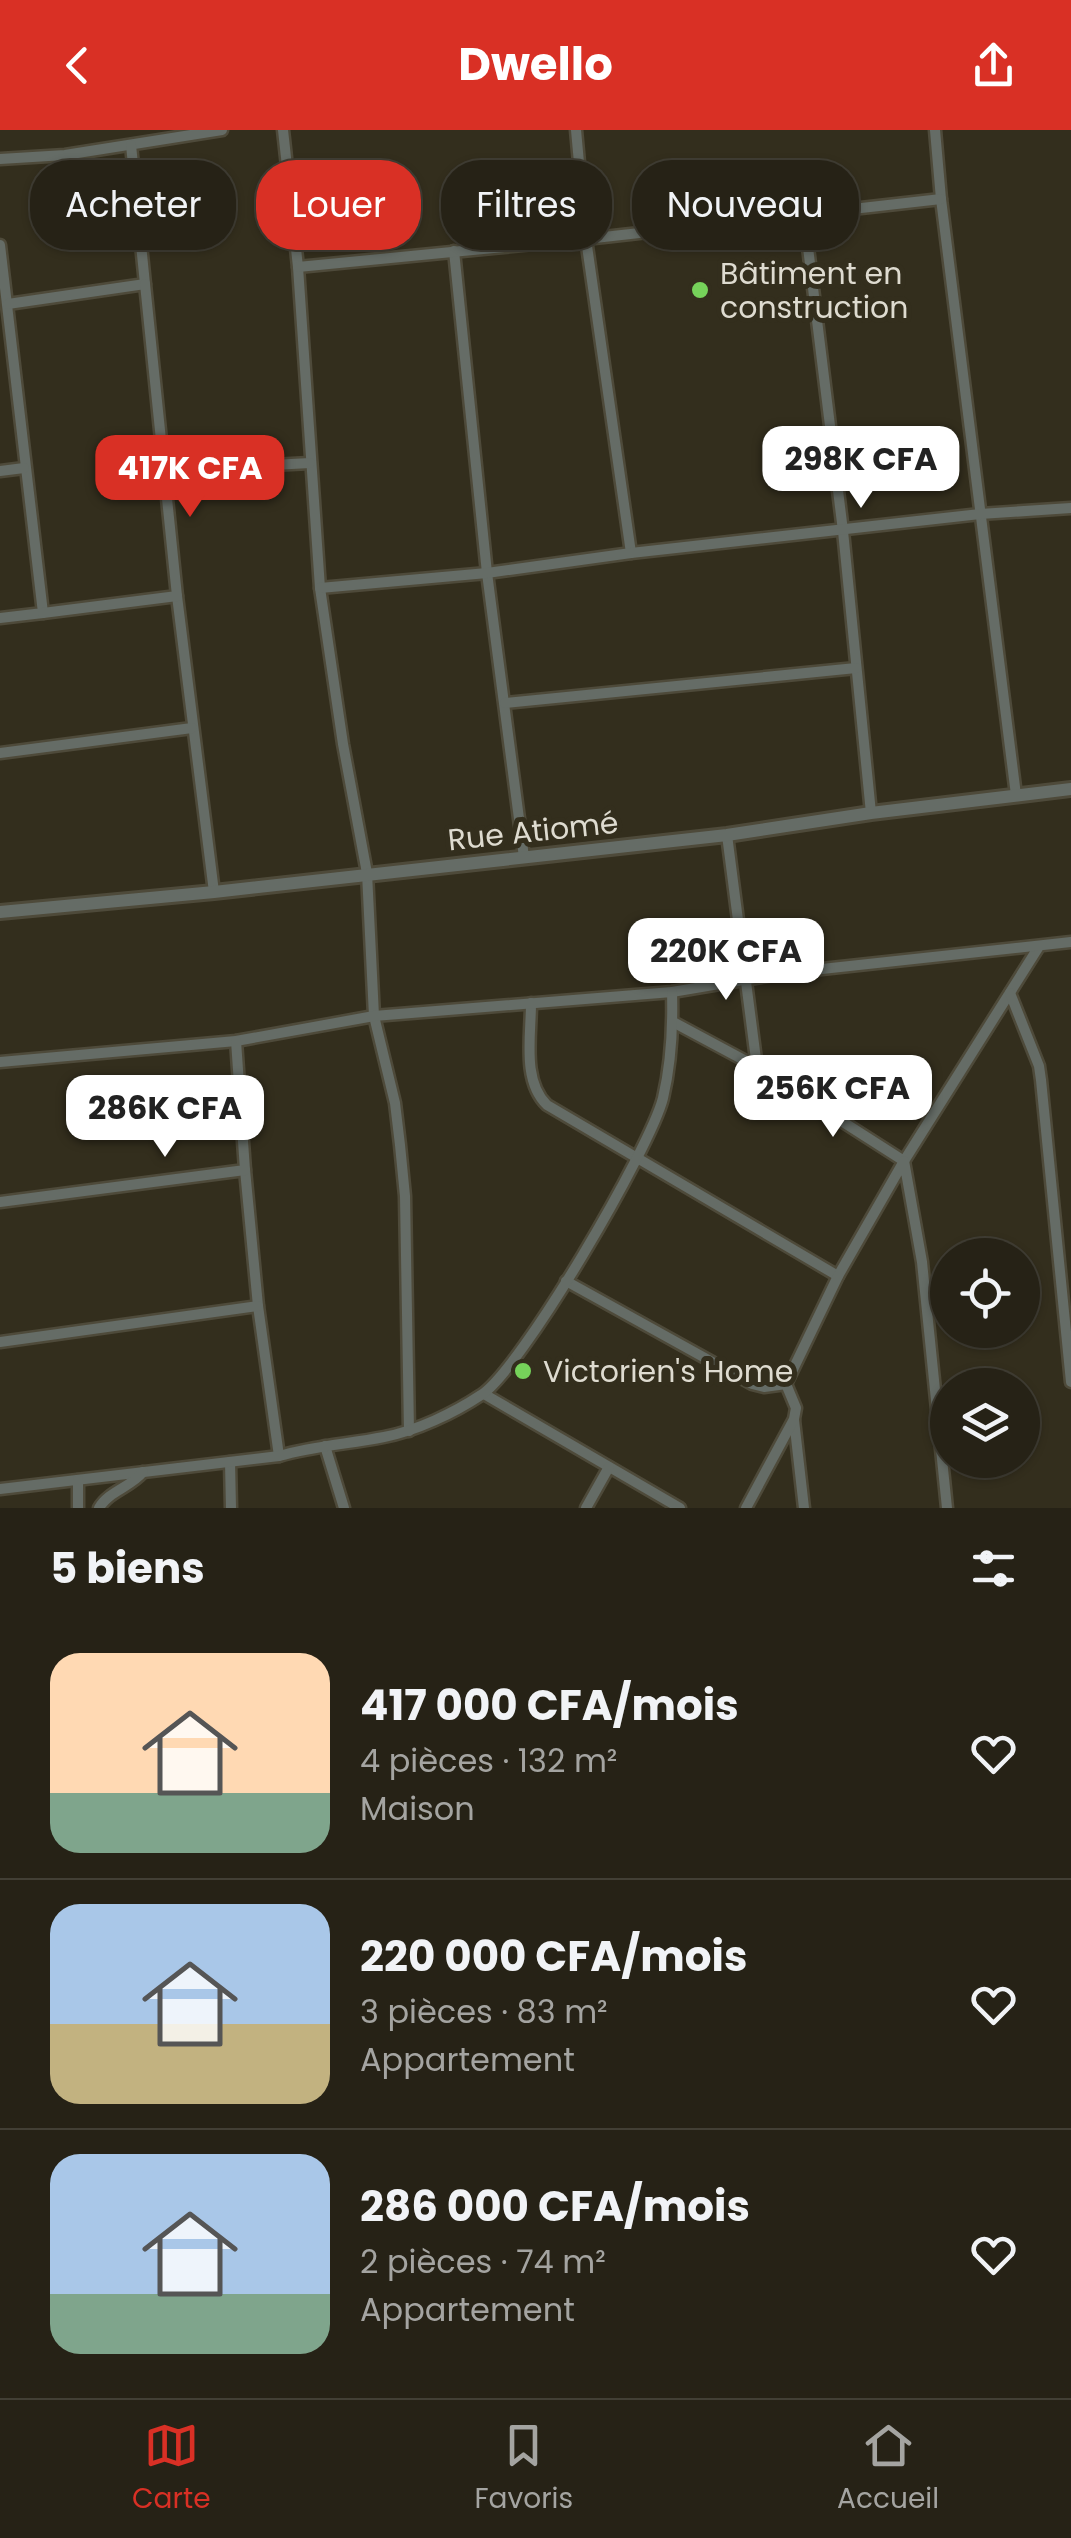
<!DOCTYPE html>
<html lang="fr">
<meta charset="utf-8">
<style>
body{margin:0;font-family:Poppins,sans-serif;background:#322f23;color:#f1f3f6;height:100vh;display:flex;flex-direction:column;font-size:38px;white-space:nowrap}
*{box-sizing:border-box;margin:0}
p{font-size:32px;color:#a4a4a1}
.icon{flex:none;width:55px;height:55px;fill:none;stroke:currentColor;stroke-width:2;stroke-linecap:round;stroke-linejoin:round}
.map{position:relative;height:1378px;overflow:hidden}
.drawer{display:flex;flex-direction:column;background:#262216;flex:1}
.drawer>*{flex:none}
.guide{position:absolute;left:30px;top:30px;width:1012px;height:90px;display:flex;gap:20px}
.tools{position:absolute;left:930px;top:1108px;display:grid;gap:20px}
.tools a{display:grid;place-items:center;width:110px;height:110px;border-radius:50%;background:#262216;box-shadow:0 2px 8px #0004,0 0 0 2px #423f35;font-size:50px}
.price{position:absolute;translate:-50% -85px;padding:0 22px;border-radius:20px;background:#fff;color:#222;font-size:32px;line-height:65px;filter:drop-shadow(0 2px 5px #0008)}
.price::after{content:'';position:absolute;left:50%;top:60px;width:30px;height:22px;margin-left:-15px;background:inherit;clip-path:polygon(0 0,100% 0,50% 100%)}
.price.active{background:#d93025;color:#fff}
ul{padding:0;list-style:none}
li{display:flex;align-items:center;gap:30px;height:250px;padding:0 50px}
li+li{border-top:2px solid #423f35}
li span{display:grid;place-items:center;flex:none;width:280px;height:200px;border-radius:30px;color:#555}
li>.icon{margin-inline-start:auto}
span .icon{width:120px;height:120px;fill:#fffc;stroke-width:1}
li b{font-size:42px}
h2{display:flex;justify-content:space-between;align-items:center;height:120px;padding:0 50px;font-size:42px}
.pill{padding:0 35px;border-radius:40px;background:#262216;box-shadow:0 2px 8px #0004,0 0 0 2px #423f35;font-size:35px;line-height:90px}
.pill.active{background:#d93025;color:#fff}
header{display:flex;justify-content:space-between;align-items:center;height:130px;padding:0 50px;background:#d93025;color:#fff;font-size:45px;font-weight:700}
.tab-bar{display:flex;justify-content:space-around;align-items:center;height:140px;border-top:2px solid #423f35;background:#262216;font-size:28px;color:#a4a4a1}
.tab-bar a{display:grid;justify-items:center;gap:5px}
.tab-bar .active{color:#d93025}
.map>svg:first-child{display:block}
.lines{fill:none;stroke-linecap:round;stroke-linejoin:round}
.minor-casing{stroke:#4e4a3a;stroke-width:15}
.tertiary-casing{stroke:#4e4a3a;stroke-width:18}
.minor{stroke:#656c66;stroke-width:10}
.tertiary{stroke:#656c66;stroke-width:12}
.poi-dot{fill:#76d25a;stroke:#332e1d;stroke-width:4}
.labels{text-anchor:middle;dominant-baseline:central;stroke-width:10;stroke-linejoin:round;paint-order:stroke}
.poi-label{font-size:30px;fill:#dedbd0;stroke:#332e1d;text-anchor:start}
.street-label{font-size:30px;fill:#dedbd0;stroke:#332e1d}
</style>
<header><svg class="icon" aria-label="back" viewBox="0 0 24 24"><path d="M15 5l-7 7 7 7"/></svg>Dwello<svg class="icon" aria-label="share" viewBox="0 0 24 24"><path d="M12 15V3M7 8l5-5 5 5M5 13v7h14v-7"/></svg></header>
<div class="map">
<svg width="1071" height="1378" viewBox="0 0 1071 1378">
<rect width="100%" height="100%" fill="#332e1d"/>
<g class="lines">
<defs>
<g id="minor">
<path d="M283,0L298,137L320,458L343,614L367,743L374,886L395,973L400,1015L405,1066L409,1301"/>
<path d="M576,0L586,109L631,423"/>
<path d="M935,0L941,69L1016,665"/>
<path d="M0,29L65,25L222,0"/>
<path d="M804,85L843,401L871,683"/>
<path d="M0,115L43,483L0,488"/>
<path d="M454,121L487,443L524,727"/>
<path d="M298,137L586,109L941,69"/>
<path d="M8,174L145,154L131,15"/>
<path d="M0,341L24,338"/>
<path d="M165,341L310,333"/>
<path d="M320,458L487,443L631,423L980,384L1071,378"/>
<path d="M177,466L214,762"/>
<path d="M43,483L177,466L145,154"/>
<path d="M505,573L856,538"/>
<path d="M0,623L192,598"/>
<path d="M727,705L757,937L904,1031L1038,818"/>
<path d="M1010,863L1039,936L1041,950L1071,1252"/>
<path d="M531,873C531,906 522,951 547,975L838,1146"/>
<path d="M673,892L757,937"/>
<path d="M0,932L236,911L374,886L672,862L785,843L1071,812"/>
<path d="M245,1040L258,1176L279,1326"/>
<path d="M0,1072L245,1040L236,911"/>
<path d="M566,1151L752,1254L764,1257L786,1254L838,1146L904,1031L922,1132L947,1378"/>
<path d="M0,1212L258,1176"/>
<path d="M484,1264L680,1378"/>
<path d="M794,1290L804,1378"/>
<path d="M325,1316L344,1378"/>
<path d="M230,1332L231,1378"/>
<path d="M0,1359L279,1326C313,1316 348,1314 384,1307C416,1301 454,1283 481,1265C521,1240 651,1017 663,968C671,934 673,897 672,862"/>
<path d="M78,1378V1350"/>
<path d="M99,1378C109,1361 131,1357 143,1342"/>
<path d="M586,1378L609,1337"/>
<path d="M746,1378L794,1289L796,1278L786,1254"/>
</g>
<path id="tertiary" d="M0,782L214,762L727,705L871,683L1071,659"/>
</defs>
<!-- minor casing -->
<use href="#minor" class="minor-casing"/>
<!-- tertiary casing -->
<use href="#tertiary" class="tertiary-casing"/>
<!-- minor -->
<use href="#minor" class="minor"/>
<!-- tertiary -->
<use href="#tertiary" class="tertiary"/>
</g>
<!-- markers -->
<g class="poi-dot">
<circle cx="700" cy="160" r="10"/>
<circle cx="523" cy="1241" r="10"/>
</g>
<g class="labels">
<!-- poi labels -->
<g class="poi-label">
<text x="720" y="143">Bâtiment en<tspan x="720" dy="34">construction</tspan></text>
<text x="543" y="1241">Victorien's Home</text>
</g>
<!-- street labels -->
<g class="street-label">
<text transform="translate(533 701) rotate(-6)">Rue Atiomé</text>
</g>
</g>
</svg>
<div class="tools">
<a><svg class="icon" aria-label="locate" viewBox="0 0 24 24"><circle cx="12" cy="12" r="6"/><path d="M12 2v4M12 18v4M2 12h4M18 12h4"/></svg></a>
<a><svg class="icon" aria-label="layers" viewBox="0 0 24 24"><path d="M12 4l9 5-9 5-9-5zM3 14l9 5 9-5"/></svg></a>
</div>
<b class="price" style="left:861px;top:381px">298K CFA</b>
<b class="price active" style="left:190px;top:390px">417K CFA</b>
<b class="price" style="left:726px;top:873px">220K CFA</b>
<b class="price" style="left:833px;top:1010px">256K CFA</b>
<b class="price" style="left:165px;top:1030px">286K CFA</b>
<div class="guide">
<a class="pill">Acheter</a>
<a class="pill active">Louer</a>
<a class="pill">Filtres</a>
<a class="pill">Nouveau</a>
</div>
</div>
<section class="drawer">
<h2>5 biens<svg class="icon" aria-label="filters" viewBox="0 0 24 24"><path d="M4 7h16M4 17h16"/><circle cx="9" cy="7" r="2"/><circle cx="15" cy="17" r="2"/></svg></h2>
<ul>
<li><span style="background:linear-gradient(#ffd9b3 70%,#7fa58c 0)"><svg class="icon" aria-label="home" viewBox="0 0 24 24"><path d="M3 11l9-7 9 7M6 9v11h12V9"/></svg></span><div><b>417 000 CFA/mois</b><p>4 pièces · 132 m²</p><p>Maison</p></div><svg class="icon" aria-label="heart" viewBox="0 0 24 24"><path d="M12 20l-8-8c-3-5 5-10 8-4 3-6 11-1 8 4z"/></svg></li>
<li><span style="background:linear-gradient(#a9c7e8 60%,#c2b280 0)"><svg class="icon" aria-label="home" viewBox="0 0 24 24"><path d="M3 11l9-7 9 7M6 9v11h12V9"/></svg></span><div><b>220 000 CFA/mois</b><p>3 pièces · 83 m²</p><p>Appartement</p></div><svg class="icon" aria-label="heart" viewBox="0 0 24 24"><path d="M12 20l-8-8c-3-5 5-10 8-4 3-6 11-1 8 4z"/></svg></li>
<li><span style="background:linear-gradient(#a9c7e8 70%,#7fa58c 0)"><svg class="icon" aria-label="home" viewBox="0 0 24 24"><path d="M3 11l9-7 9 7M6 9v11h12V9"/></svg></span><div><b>286 000 CFA/mois</b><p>2 pièces · 74 m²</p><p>Appartement</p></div><svg class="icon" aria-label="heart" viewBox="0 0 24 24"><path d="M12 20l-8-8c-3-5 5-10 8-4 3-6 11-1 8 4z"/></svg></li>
</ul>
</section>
<nav class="tab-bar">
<a class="active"><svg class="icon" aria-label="map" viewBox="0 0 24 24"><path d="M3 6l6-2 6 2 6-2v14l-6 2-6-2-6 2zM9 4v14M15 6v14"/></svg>Carte</a>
<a><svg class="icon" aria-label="saved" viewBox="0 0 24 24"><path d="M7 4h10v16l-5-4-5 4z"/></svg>Favoris</a>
<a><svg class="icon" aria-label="home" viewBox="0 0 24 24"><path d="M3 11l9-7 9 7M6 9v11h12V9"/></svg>Accueil</a>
</nav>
